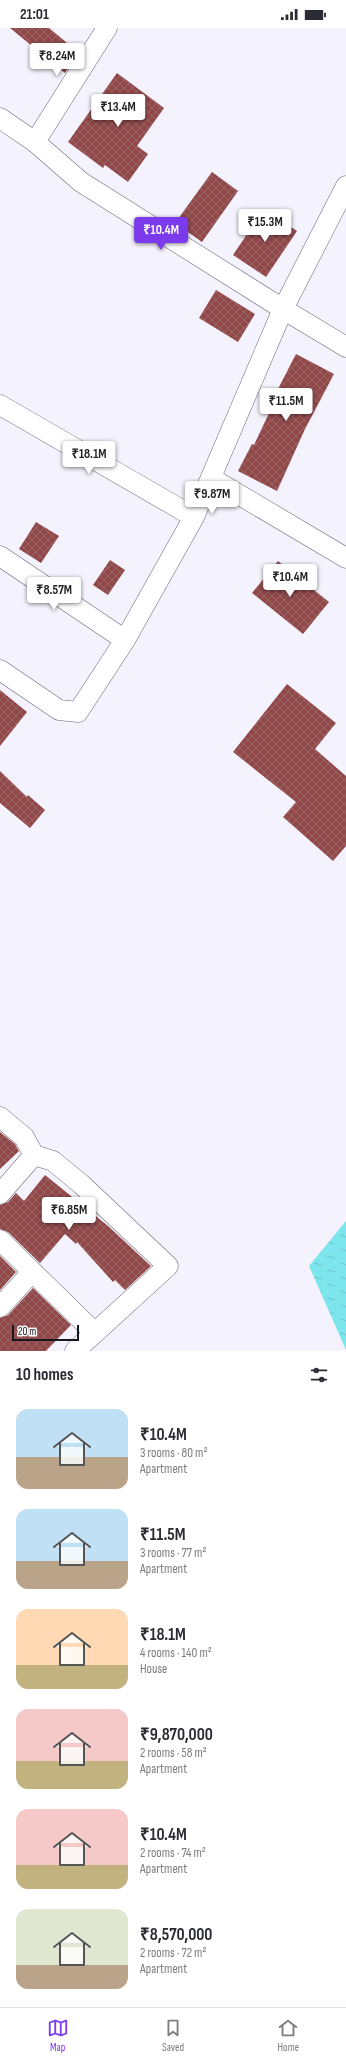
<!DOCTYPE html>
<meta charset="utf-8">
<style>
body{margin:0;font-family:"Sofia Sans Condensed",sans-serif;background:#f2f2f3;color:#2b2b33;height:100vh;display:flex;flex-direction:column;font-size:15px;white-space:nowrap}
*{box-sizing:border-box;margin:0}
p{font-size:13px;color:#7c7c81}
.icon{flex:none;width:22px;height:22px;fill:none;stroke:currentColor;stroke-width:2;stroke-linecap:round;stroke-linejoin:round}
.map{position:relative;height:1323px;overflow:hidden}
.panel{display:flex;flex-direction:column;background:#fff;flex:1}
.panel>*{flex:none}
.scale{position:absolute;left:12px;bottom:10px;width:67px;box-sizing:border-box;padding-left:4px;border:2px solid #17161c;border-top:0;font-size:11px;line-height:14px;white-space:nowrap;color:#17161c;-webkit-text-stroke:3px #fff;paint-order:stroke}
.price{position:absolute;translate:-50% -34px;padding:0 9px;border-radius:4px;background:#fff;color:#222;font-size:13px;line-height:26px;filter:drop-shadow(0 1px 2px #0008)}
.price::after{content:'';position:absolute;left:50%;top:24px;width:12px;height:9px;margin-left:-6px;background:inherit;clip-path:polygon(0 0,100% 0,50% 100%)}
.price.on{background:#7c3aed;color:#fff}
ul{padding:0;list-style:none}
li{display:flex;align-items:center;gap:12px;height:100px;padding:0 16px}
li span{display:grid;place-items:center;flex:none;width:112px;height:80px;border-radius:12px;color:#555}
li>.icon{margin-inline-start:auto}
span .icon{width:48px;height:48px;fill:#fffc;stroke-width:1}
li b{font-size:17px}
h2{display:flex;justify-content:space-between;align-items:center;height:48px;padding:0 16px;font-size:17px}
.status{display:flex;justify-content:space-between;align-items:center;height:28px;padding:0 20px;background:#fff;direction:ltr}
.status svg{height:11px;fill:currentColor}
.tab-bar{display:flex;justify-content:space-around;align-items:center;height:56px;border-top:1px solid #e1e1e2;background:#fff;font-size:11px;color:#7c7c81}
.tab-bar a{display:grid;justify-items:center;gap:2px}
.tab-bar .on{color:#7c3aed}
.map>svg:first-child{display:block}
.water{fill:url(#water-ripples)}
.building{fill:url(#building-cross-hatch)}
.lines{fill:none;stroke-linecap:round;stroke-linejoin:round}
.street-casing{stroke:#6a6776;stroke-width:21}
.street{stroke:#fff;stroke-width:20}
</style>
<div class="status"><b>21:01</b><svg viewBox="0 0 49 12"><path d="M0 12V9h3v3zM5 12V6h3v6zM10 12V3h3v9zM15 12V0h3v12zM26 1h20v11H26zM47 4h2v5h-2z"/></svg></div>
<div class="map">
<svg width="346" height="1323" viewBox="0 0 346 1323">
<defs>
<pattern id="water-ripples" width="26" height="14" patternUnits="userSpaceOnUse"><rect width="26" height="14" fill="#7de6ed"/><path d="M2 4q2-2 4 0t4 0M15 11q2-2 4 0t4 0" fill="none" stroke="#6bc5cb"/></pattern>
<pattern id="building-cross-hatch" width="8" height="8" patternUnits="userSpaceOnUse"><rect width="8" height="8" fill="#914849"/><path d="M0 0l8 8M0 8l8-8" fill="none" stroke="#9b6466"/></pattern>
</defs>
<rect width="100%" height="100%" fill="#f4f2fc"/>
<!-- water -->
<path class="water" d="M346,1193V1322L309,1238Z"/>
<!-- building -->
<g class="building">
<path d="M10,0H49L78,24L65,45Z"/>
<path d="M117,45L164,80L137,118L148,126L128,154L105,137L103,140L68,114Z"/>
<path d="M212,144L238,163L202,214L175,195Z"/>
<path d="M264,181L297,203L266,249L233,227Z"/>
<path d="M216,262L255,286L238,314L199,290Z"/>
<path d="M296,326L334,346L305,401L277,463L238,443L252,416L254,417L279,364L277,363Z"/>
<path d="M36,494L59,508L41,535L19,521Z"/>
<path d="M110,532L125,542L108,567L93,557Z"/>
<path d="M278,533L329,574L303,606L252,565Z"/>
<path d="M287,656L336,695L315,721L346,748V818L333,833L283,789L296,774L233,724Z"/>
<path d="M0,662L27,684L0,718Z"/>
<path d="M0,743L27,769L28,767L45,782L30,800L0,775Z"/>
<path d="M0,1104L15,1116L19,1123L0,1141Z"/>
<path d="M45,1147L108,1198L151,1238L125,1262L115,1252L113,1254L77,1214L76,1216L65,1206L40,1235L8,1204L0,1201V1177L8,1174L16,1165L24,1173Z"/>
<path d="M0,1228L16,1244L0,1262Z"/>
<path d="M33,1260L71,1297L46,1323H0V1290L8,1287Z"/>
</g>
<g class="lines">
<defs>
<g id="street">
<path d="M0,90L35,114L81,154L283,281L346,319"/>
<path d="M35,114L107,0"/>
<path d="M0,377L194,489"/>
<path d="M211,450L346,530"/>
<path d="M0,528L125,612"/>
<path d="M0,642L59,682L78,684L125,612L194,489L283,281L346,158"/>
<path d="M0,1089L24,1109L34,1127L53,1133L81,1156L168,1238L75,1323"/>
<path d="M0,1166L34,1127"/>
<path d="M0,1212L95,1305"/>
<path d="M0,1279L32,1244"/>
</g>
</defs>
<!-- street casing -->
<use href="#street" class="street-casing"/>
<!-- street -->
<use href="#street" class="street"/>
</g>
</svg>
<div class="scale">20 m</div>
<b class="price" style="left:57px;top:49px">₹8.24M</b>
<b class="price" style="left:118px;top:100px">₹13.4M</b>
<b class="price" style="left:265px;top:215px">₹15.3M</b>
<b class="price on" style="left:161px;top:223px">₹10.4M</b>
<b class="price" style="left:286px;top:394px">₹11.5M</b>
<b class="price" style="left:89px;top:447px">₹18.1M</b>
<b class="price" style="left:212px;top:487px">₹9.87M</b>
<b class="price" style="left:290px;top:570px">₹10.4M</b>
<b class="price" style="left:54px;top:583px">₹8.57M</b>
<b class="price" style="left:69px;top:1203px">₹6.85M</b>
</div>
<section class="panel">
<h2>10 homes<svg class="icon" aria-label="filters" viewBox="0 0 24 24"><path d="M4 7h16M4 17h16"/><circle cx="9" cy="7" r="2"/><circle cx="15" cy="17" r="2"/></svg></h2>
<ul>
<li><span style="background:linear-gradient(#bfe0f5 60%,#b9a48a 0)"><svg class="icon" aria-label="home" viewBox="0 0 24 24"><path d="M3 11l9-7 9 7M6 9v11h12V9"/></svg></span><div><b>₹10.4M</b><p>3 rooms · 80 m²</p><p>Apartment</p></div></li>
<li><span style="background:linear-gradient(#bfe0f5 65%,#b9a48a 0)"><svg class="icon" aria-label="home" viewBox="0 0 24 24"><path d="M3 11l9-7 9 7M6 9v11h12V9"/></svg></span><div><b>₹11.5M</b><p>3 rooms · 77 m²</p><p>Apartment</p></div></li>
<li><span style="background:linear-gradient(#ffd9b3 70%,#c2b280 0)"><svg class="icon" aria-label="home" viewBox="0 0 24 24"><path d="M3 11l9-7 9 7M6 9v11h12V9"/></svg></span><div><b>₹18.1M</b><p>4 rooms · 140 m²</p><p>House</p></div></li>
<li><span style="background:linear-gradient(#f6c9c9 65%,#c2b280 0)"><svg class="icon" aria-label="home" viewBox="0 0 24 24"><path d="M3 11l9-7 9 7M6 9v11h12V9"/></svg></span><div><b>₹9,870,000</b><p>2 rooms · 58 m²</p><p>Apartment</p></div></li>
<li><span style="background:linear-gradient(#f6c9c9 70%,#c2b280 0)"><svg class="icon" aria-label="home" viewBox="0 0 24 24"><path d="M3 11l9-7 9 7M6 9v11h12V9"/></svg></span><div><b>₹10.4M</b><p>2 rooms · 74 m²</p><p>Apartment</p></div></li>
<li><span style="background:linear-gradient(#dfe7d0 70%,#b9a48a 0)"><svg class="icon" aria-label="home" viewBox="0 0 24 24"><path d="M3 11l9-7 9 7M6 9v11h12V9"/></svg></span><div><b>₹8,570,000</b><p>2 rooms · 72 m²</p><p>Apartment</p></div></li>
</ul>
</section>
<nav class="tab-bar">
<a class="on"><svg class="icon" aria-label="map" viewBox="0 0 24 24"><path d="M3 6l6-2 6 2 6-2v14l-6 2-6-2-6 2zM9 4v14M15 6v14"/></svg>Map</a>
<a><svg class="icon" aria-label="saved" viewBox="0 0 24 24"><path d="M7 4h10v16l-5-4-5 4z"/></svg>Saved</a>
<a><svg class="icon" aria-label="home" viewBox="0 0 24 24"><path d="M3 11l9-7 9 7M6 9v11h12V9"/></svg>Home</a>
</nav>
